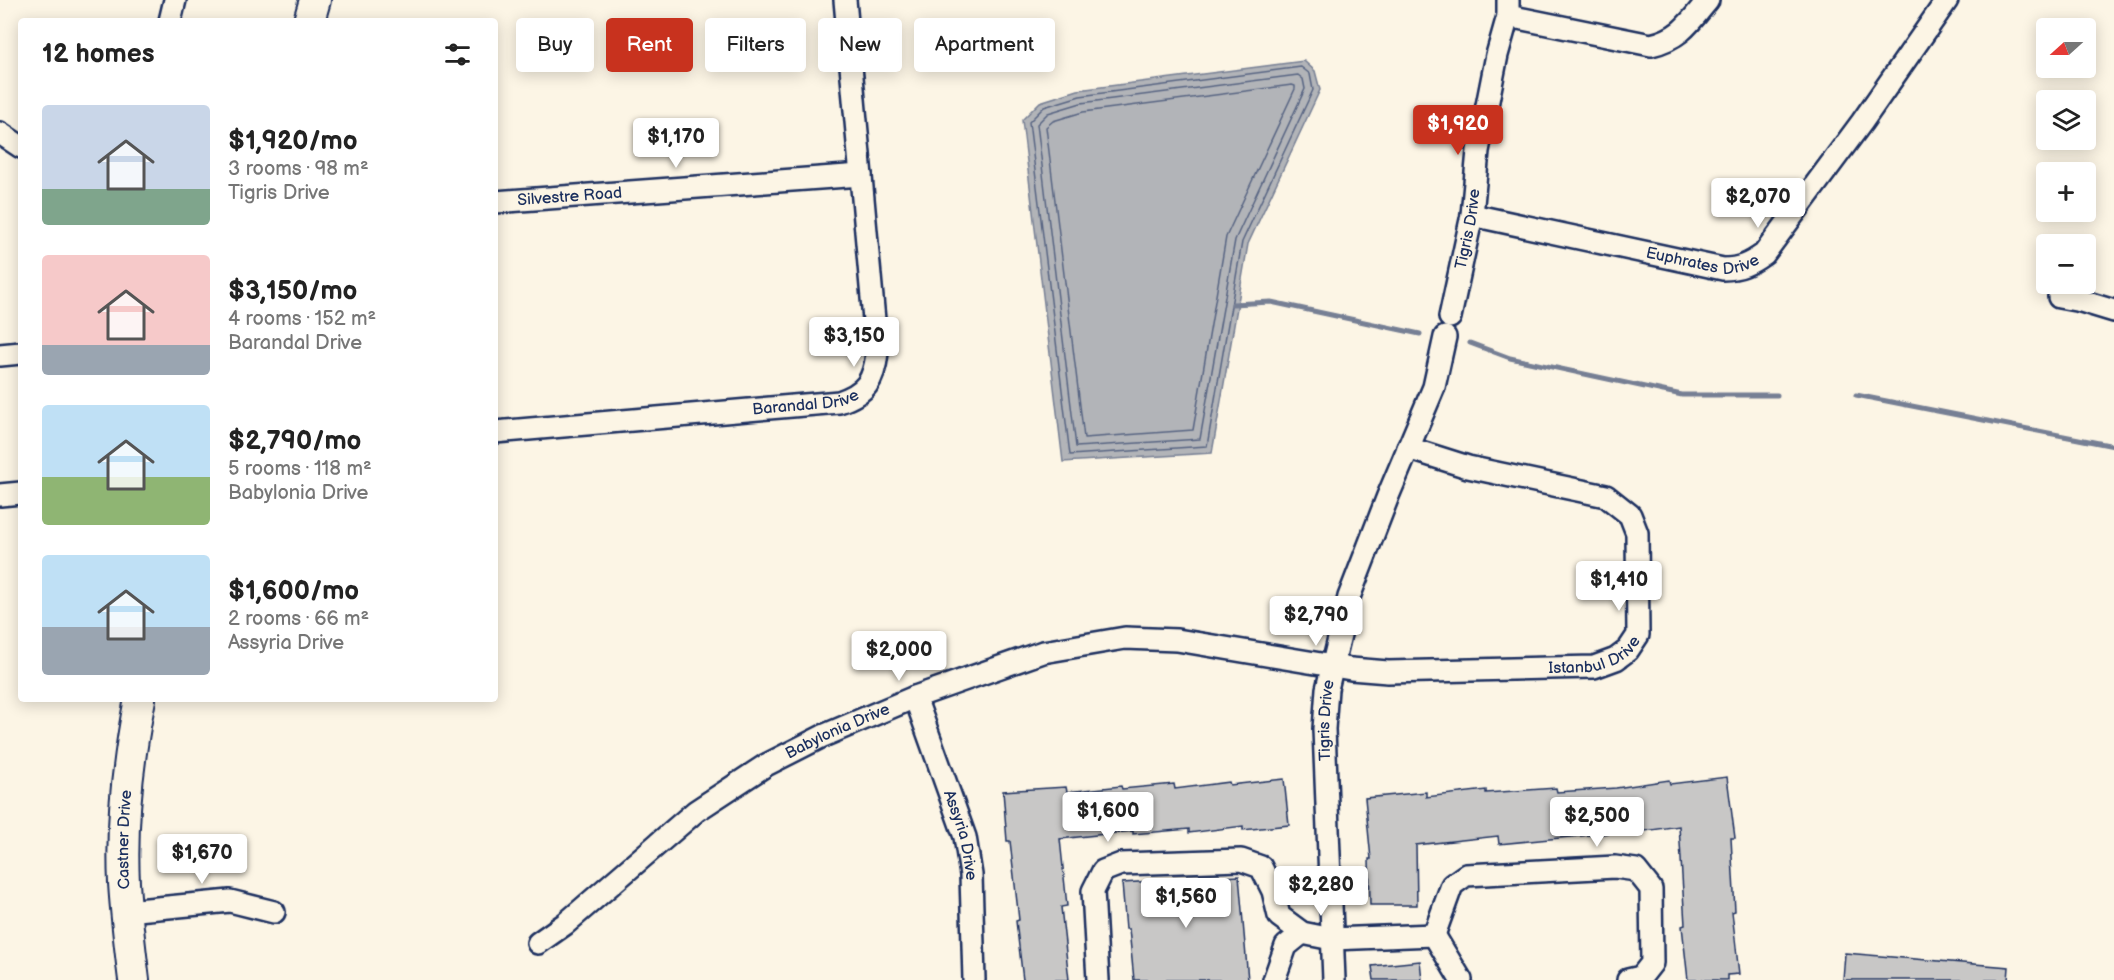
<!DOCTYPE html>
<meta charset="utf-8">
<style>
body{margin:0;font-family:"Balsamiq Sans",sans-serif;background:#f6f6f6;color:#222;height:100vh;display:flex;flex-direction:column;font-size:22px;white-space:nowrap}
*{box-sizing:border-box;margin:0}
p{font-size:20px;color:#767676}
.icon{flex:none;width:33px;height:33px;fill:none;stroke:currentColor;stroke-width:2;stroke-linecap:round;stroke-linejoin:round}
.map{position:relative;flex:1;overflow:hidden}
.sheet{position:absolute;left:18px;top:18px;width:480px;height:684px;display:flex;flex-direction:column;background:#fff;border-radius:6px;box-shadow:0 3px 15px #0003}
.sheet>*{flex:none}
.guide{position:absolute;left:516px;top:18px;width:570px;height:54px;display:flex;gap:12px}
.needle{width:39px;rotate:249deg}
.tools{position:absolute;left:2036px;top:18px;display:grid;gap:12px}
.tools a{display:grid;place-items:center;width:60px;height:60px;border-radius:6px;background:#fff;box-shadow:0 3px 15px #0003;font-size:30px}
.price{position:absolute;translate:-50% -51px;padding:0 14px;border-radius:6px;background:#fff;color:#222;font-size:20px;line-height:39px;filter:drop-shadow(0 2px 3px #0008)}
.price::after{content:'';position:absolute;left:50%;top:36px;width:18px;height:14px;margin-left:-9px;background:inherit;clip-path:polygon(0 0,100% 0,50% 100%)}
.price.selected{background:#c8321e;color:#fff}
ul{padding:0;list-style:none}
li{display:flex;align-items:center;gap:18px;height:150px;padding:0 24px}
li span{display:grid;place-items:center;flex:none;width:168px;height:120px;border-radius:6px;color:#555}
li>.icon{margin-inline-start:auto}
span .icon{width:72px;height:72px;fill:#fffc;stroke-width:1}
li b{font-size:26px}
h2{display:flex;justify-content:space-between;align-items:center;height:72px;padding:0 24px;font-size:26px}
.chip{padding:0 21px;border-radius:6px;background:#fff;box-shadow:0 3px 15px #0003;font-size:21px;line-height:54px}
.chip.selected{background:#c8321e;color:#fff}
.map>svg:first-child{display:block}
.water{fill:#b2b4b8;stroke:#767f94;stroke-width:1.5}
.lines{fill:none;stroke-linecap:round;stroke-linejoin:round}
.shore{stroke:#576482;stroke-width:1.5}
.stream{stroke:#767f94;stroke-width:5}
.building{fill:#c8c7c6;stroke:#1b2f5e;stroke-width:1.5}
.street-casing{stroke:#1b2f5e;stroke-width:26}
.secondary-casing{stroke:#1b2f5e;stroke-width:34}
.street{stroke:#fcf5e5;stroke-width:21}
.secondary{stroke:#fcf5e5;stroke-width:30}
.labels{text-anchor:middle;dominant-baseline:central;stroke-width:6;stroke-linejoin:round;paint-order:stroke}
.street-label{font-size:16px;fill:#1b2f5e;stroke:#fcf5e5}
</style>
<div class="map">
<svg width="2114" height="980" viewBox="0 0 2114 980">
<rect width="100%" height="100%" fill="#fcf5e5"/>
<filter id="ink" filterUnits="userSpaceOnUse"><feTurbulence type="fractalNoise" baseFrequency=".0167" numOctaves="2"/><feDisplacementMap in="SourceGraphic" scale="12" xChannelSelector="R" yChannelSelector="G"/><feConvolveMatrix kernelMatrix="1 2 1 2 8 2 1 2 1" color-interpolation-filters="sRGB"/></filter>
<g filter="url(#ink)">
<!-- water -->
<path class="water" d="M1304,61L1315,71L1320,90L1248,244L1212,453L1063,462L1022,120L1040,102L1078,90Z"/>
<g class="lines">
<!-- shore -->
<g class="shore">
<path d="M1301,67L1310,74L1313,90L1242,242L1207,446L1070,455L1029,122L1044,107L1080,96Z"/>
<path d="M1298,75L1303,79L1305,89L1235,240L1200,439L1076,447L1037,124L1048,113L1081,103Z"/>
<path d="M1292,85L1295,86V89L1226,237L1193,430L1084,438L1046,127L1053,121L1083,112Z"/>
</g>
<!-- stream -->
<g class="stream">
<path d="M1233,304L1271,302L1420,334"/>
<path d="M1470,343L1510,358L1682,395H1777"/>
<path d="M1856,395L2114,446"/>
</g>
</g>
<!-- building -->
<g class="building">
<path d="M1727,777L1735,838H1731L1735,911L1732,912L1739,974L1727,975V980H1688L1682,926L1685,925L1679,826L1631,833L1630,831L1499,844L1498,836L1416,845L1417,905H1370L1369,859H1371L1365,798L1426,792V797L1486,790V793L1556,788L1557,792L1616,788L1669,780L1670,784Z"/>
<path d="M1284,779L1289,825L1243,830V826L1189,833V829L1133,834V831L1060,839L1067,906L1061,907L1069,980H1023L1016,921L1019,920L1010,841H1007L1003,791L1066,787L1067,792L1121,786L1122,789L1174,784L1175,789L1229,782L1230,785Z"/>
<path d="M1239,876L1248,980H1134L1129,929H1126L1122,883Z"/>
<path d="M1845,953L2009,967L2008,980H1843Z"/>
<path d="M1420,961L1422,980H1374L1372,966Z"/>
</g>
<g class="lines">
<defs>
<g id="street">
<path d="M1508,16L1651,45C1681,38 1690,22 1708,0"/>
<path d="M170,21L175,0"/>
<path d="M0,133L21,147"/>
<path id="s1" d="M495,202L861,175"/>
<path id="s2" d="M1472,215L1723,269C1740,269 1750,264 1764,254L1862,122L1947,0"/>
<path d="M2059,297L2081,301L2114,311"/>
<path id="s3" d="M1450,317L1472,215L1478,151L1497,55L1508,16V0"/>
<path d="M0,355L21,353"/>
<path id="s4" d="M495,432L839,402C866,393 874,381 877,353L845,0"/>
<path d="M0,495L21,493"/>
<path id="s5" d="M915,697L965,837L971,875L974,980"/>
<path d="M127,911L230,901L274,912"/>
<path d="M1434,935L1452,885L1466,875L1615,867L1636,870L1651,889L1652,963L1641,977L1628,980"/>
<path d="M1434,935L1461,980"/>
<path id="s6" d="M538,943L565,924L696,811L766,765L823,736L915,697L1043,652L1125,638L1177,640L1351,669L1388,672L1594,667L1616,659L1628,650L1638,635L1637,533L1630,515L1606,496L1468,467L1408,448"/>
<path d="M1098,980L1093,891L1103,871L1121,864L1241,860L1261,867L1273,891L1279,916L1302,933L1332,939L1434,935"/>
<path d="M1274,980L1286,946L1302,933"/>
<path id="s7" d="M1334,980L1324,729L1327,689L1349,597L1388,496L1434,387L1445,337"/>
</g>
<g id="secondary">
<path d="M309,21L315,0"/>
<path id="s8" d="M134,980C130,948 126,915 124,883C121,821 128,760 140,699"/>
</g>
</defs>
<!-- street casing -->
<use href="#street" class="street-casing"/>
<!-- secondary casing -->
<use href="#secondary" class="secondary-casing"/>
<!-- street -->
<use href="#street" class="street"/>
<!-- secondary -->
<use href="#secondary" class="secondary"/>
</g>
</g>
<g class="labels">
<!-- street labels -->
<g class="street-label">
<text stroke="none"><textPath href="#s1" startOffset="75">Silvestre Road</textPath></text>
<text stroke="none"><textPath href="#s3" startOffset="90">Tigris Drive</textPath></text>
<text stroke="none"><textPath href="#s2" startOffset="236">Euphrates Drive</textPath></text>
<text stroke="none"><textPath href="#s4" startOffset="312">Barandal Drive</textPath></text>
<text stroke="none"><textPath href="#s6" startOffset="1148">Istanbul Drive</textPath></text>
<text stroke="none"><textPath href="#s7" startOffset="260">Tigris Drive</textPath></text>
<text stroke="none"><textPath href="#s6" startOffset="369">Babylonia Drive</textPath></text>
<text stroke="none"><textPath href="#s5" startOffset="146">Assyria Drive</textPath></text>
<text stroke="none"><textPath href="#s8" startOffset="141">Castner Drive</textPath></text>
</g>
</g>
</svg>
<div class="tools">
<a><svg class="needle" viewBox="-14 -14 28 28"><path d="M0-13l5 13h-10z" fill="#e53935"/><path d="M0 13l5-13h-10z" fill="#767676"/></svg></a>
<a><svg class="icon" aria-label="layers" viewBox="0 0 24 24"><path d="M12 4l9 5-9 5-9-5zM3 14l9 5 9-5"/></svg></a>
<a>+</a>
<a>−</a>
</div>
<b class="price selected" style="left:1458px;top:156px">$1,920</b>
<b class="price" style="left:676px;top:169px">$1,170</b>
<b class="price" style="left:1758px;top:229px">$2,070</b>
<b class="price" style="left:854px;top:368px">$3,150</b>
<b class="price" style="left:1619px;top:612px">$1,410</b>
<b class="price" style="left:1316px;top:647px">$2,790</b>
<b class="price" style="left:899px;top:682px">$2,000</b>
<b class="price" style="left:1108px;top:843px">$1,600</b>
<b class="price" style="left:1597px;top:848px">$2,500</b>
<b class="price" style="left:202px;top:885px">$1,670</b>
<b class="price" style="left:1321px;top:917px">$2,280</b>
<b class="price" style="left:1186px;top:929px">$1,560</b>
<div class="guide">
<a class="chip">Buy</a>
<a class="chip selected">Rent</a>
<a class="chip">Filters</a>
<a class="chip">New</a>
<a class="chip">Apartment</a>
</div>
<section class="sheet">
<h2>12 homes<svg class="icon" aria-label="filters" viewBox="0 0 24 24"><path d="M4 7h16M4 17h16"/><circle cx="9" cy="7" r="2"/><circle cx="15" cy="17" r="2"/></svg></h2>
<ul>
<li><span style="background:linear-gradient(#c9d6e8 70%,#7fa58c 0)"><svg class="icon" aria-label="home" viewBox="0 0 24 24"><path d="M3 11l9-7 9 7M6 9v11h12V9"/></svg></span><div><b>$1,920/mo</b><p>3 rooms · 98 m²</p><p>Tigris Drive</p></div></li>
<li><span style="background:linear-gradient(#f6c9c9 75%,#9aa5b1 0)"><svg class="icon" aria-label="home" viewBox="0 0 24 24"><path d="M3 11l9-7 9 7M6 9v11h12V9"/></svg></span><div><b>$3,150/mo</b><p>4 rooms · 152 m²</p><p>Barandal Drive</p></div></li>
<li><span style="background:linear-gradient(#bfe0f5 60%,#8fb573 0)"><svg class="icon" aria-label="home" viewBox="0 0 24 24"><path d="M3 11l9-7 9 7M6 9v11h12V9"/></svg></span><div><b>$2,790/mo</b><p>5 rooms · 118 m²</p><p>Babylonia Drive</p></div></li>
<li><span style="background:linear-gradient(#bfe0f5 60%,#9aa5b1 0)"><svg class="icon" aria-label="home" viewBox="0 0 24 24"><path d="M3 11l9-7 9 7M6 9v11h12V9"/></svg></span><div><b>$1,600/mo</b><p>2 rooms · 66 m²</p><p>Assyria Drive</p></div></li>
</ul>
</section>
</div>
